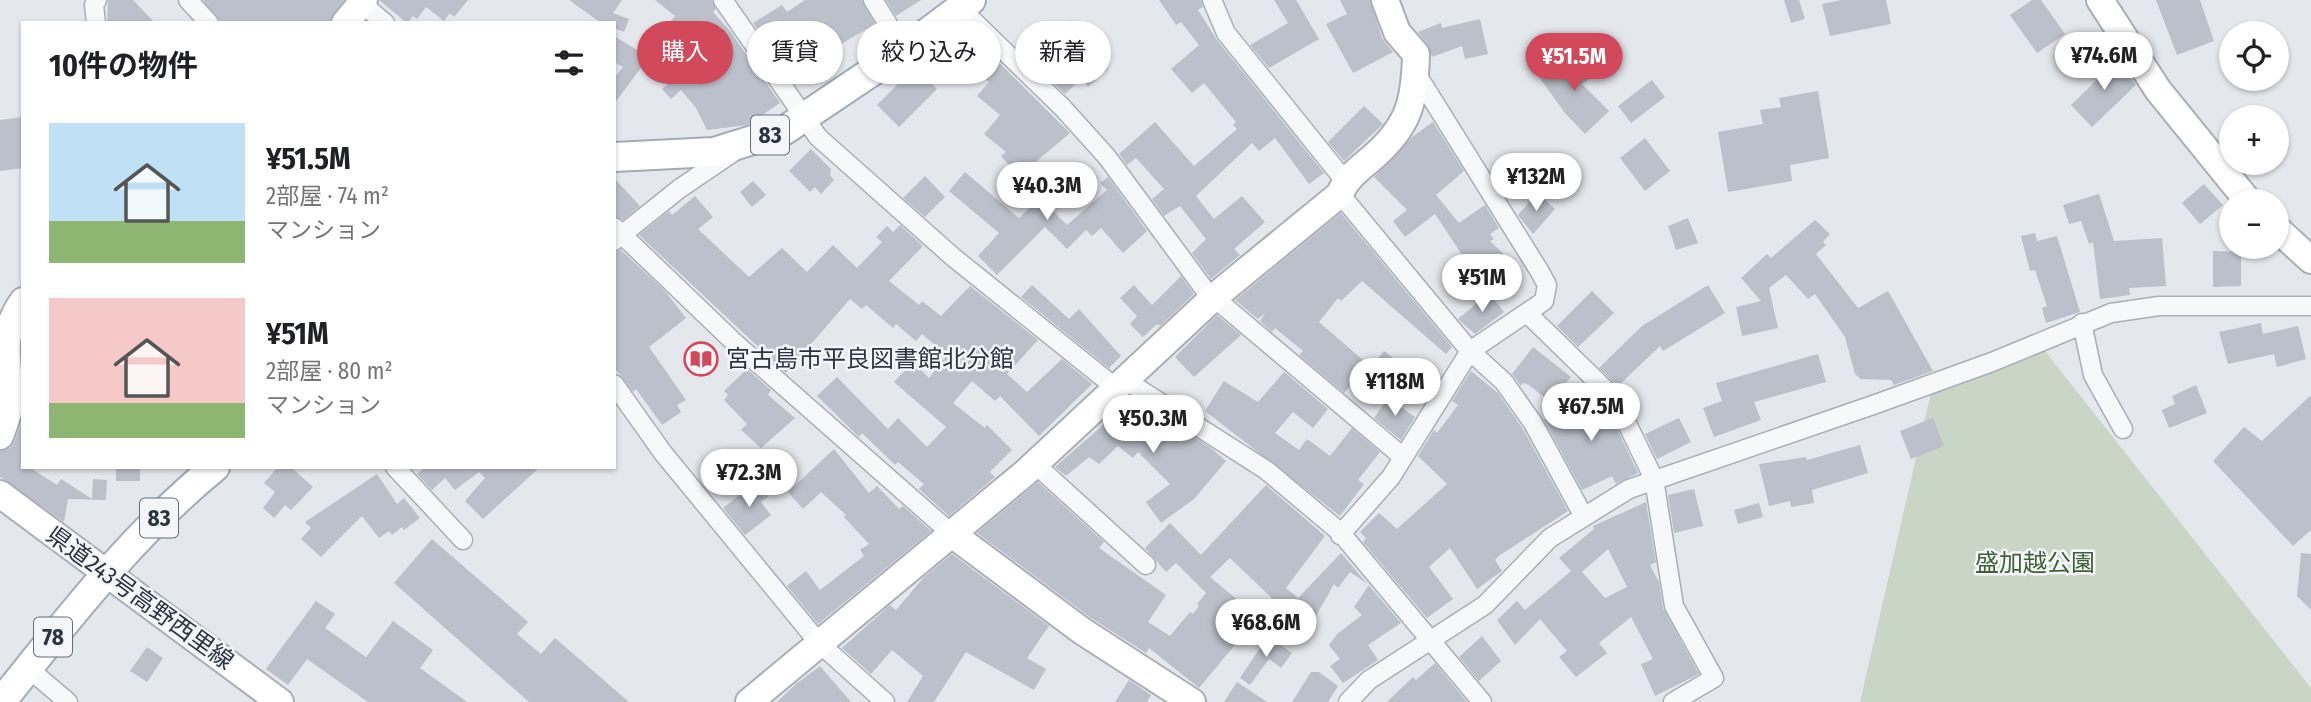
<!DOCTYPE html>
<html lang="ja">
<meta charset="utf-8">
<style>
body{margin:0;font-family:"Fira Sans Condensed","Noto Sans JP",sans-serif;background:#f2f2f2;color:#202124;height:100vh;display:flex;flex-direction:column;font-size:26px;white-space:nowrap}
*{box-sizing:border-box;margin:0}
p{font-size:23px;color:#757577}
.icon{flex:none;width:38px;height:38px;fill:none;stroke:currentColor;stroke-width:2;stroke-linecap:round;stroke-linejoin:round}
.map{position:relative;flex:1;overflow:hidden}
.details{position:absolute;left:21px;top:21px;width:595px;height:448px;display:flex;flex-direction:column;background:#fff;border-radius:0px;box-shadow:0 2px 5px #0004}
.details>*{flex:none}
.hud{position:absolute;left:637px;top:21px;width:665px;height:63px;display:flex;gap:14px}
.tools{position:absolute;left:2219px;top:21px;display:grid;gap:14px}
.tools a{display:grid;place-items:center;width:70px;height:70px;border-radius:50%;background:#fff;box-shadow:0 2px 5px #0004;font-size:35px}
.price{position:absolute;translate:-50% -60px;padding:0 16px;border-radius:24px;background:#fff;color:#222;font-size:23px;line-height:46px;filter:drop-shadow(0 2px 4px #0008)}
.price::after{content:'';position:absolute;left:50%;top:42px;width:21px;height:16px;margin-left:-10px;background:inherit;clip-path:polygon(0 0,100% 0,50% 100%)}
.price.selected{background:#d1495b;color:#fff}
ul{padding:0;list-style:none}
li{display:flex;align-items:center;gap:21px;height:175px;padding:0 28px}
li span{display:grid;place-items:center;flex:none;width:196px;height:140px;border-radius:0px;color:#555}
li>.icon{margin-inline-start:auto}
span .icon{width:84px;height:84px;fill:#fffc;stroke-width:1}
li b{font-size:30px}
h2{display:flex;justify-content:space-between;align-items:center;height:84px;padding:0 28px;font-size:30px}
.chip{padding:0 24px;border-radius:32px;background:#fff;box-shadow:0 2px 5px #0004;font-size:24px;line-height:63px}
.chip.selected{background:#d1495b;color:#fff}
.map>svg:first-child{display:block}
.green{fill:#c9d6c5}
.building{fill:#bbc0ca;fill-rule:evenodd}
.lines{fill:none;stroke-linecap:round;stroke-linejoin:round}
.street-casing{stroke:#a9aeb7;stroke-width:21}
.secondary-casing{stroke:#a9aeb7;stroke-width:30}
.primary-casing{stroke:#a3abb8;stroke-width:32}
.street{stroke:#f7f8fa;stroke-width:18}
.secondary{stroke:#fff;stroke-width:26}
.primary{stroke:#fff;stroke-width:28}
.labels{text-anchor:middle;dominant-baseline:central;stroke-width:5;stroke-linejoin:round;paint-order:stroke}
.shield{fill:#f4f6f9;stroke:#676e7b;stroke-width:2}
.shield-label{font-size:23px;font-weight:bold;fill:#2b3445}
.poi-label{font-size:24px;fill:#2b3445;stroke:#f4f6f9;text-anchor:start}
.park-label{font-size:24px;fill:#3f6138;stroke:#f4f6f9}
.street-label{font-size:24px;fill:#2b3445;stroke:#f4f6f9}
</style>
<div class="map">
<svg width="2311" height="702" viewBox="0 0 2311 702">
<rect width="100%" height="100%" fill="#e4e7ec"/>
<!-- green -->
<path class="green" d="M2037,341L2311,688V702H1860L1933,384Z"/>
<!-- building -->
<g class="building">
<path d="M108,0H133L155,23H107Z"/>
<path d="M203,0H344L330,23H220Z"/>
<path d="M379,0H468L454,17L450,13L444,21L426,7L417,19L413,16L407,23Z"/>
<path d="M569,0H622L613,13L629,19L624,32L614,28V23H601Z"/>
<path d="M655,0H712L716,9L713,12L730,31L780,103L747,125L707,130L696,108L681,90L671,99L662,89L678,75L648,50L675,16Z"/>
<path d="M805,0H862L875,24L826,53L835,66L812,82L805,73L794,82L753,23L782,5L787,12Z"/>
<path d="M886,0H921L896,16Z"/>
<path d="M1159,0H1201L1203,7L1198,10L1217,40L1324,173L1309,184L1275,138L1259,151L1252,143L1196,196L1214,219L1242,196L1265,222L1234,249L1240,255L1211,279L1192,253L1206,239L1180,206L1164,216L1152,199L1164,189L1136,158L1127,165L1119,154L1155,122L1194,166L1237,129L1233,125L1236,122L1204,83L1192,93L1171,69L1199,45L1181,22L1176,25Z"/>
<path d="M1274,0H1296L1319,39L1269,68L1250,45L1288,23Z"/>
<path d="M1340,0H1370L1382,38L1393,52L1353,73L1326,24L1347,14Z"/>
<path d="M1784,0H1799L1805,19L1791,23Z"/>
<path d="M1841,0H1886L1891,24L1830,36L1822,4Z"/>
<path d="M2032,0H2041L2065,34L2037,53L2010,15Z"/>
<path d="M2156,0H2200L2214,41L2177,55Z"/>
<path d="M1480,19L1488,54L1465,59L1462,46L1432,57L1428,45L1418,32L1441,23L1442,28Z"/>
<path d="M1070,20L1092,36L1086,44L1108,69L1088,87L1081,79L1065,94L1035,65Z"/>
<path d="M971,35L1070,133L1019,176L1001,156L1006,152L984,134L1000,115L977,96L989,82L955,53Z"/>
<path d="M614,36L649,57L614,104V78L623,67L614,62Z"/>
<path d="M1573,52L1592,77L1582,84L1609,111L1585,134L1565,113L1539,77Z"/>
<path d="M2112,55L2136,85L2092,127L2071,105L2106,71L2100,65Z"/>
<path d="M915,67L937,89L899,127L877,105Z"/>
<path d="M1652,80L1665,97L1631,123L1618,106Z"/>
<path d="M1818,91L1829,158L1790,165L1792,181L1728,192L1718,132L1763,124L1760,110L1781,107L1779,98Z"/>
<path d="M1364,106L1383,124L1344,161L1328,142Z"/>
<path d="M23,117V168L0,171V120Z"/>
<path d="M1433,122L1464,171L1436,195L1459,223L1485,205L1499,228L1490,234L1494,239L1490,241L1522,272L1498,297L1476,276L1435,214L1405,237L1393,221L1407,210L1374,177L1412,137Z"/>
<path d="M1645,138L1670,171L1645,191L1620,158Z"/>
<path d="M811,149L831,169L830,175L834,180L821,194L815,187L810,192L789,171Z"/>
<path d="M965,172L1019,218L1040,198L1067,225L1107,190L1100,183L1108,177L1147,231L1123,253L1101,228L1092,236L1086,230L1067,249L1045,227L997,275L978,256L999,233L949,191Z"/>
<path d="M925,176L945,197L925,217L903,198Z"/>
<path d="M614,178L640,206L623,220L614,216Z"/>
<path d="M753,181L766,195L752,207L740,192Z"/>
<path d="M2204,184L2223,205L2200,224L2182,203Z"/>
<path d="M1537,193L1555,209L1533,234L1518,215Z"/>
<path d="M2099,194L2114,241L2162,238L2166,286L2129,288L2130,295L2100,299L2093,242L2089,244L2081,221L2069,224L2063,205Z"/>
<path d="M695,196L713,217L698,229L749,277L782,248L807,272L833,245L857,268L882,242L876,237L887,226L893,232L900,225L923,246L889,281L919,305L922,301L941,316L970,286L1038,340L1007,374L1027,392L1062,359L1092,384L1039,436L1000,396L995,401L972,381L953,403L985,428L987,425L1012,450L990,472L995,477L949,516L919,489L924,484L898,462L895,465L862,433L859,437L817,396L837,377L888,429L898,418L927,447L946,427L894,382L913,362L929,378L947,355L922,334L916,341L896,324L893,328L866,305L862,309L850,299L786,373L639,235L669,211L672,215Z"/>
<path d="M1341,213L1452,347L1446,354L1362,281L1341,301L1338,298L1319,322L1371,367L1384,351L1406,368L1380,402L1354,381L1344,393L1299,355L1303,351L1275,328L1272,332L1260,321L1265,313L1258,319L1235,300Z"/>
<path d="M1688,218L1698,243L1676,250L1668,226Z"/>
<path d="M1815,220L1830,234L1823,242L1826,245L1816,254L1858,308L1888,291L1933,371L1894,385L1891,380L1861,379L1855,374L1845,337L1815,294L1808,299L1786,275L1769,288L1778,328L1742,336L1736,307L1761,301L1741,278L1767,254L1771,258Z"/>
<path d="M2035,233L2037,241L2057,236L2080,312L2046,323L2042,308L2047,306L2035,270L2030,271L2021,236Z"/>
<path d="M621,250L664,290L686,318L649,347L686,400L677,405L681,412L662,425L636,389L633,392L614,367V252Z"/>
<path d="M2213,251L2241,252V286L2213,287Z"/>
<path d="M1181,276L1194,294L1160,326L1157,324L1143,337L1130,324L1137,316L1120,298L1134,285L1152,305Z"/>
<path d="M1032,285L1069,319L1079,309L1121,356L1109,368L1021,297Z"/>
<path d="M1708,285L1725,313L1663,351L1660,346L1618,386L1599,368L1642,326Z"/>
<path d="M1592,291L1614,313L1578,347L1557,326Z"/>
<path d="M1489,293L1504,312L1475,334L1458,319Z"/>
<path d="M1217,315L1241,335L1194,377L1175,357Z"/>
<path d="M2261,323L2263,334L2298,326L2306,359L2277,367L2274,354L2228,364L2219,332Z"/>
<path d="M1533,347L1571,377L1550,402L1529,385L1523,383L1521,386L1512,374Z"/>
<path d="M1818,354L1826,382L1754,402L1761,420L1714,437L1703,408L1722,401L1716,383Z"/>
<path d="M747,369L771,390L768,395L795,418L761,448L741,430L747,424L724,400L728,395L724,391Z"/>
<path d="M1471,371L1498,393L1523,429L1568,511L1500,555L1495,560L1502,571L1477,589L1450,548L1429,567L1453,599L1427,618L1363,542L1366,538L1360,532L1379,513L1397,529L1447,484L1418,456L1434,430L1437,433L1458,405L1452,401Z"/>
<path d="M1284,372L1328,409L1313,428L1293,412L1275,433L1299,450L1307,439L1330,456L1352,428L1380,452L1358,480L1364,484L1340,516L1205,411L1224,381L1258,402Z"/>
<path d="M2196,385L2207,413L2169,428L2162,410L2175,404L2172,396Z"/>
<path d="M1594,395L1606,406L1638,473L1616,484L1612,476L1582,490L1544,420Z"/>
<path d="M2311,395V530L2293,546L2213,461L2244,427L2262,441Z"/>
<path d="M1388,398L1415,417L1401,440L1374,418Z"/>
<path d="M1127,400L1141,414L1147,407L1211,448L1226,461L1194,499L1161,523L1146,502L1170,484L1138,452L1133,458L1118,446L1099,464L1089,457L1066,476L1055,467L1111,418L1109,416Z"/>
<path d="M23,418V467H29L57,485L61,479L92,499L93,479L107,480L106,500L68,499L64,522L0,477V451L10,448L14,442Z"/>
<path d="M1679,418L1691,442L1657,459L1645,434Z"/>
<path d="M1933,418L1944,446L1911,459L1900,431Z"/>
<path d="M1860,445L1868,473L1812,490L1814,503L1791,507L1790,501L1769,506L1759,464L1806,457L1807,460Z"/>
<path d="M834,449L869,493L877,486L899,509L903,506L931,531L818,624L787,586L806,571L820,590L864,556L860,550L869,544L844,517L846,515L821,492L803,509L788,492Z"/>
<rect x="116" y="467" width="24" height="14"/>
<path d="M278,467H291L313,487L291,510L285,505L274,518L263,508L275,492L264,483Z"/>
<path d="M425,467H540L483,519L465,501L485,478L479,472L455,490L445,478L432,490L417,474Z"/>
<path d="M377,474L397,504L404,498L420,518L404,530L402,527L392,535L389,531L379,538L362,516L321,557L301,539L311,528L305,522Z"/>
<path d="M756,482L768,497L761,502L771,515L745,535L723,508Z"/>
<path d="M1038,482L1104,542L1099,548L1166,595L1148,622L1170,636L1190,612L1193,614L1199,606L1197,604L1206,593L1176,563L1166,572L1145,548L1170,523L1201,555L1266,485L1325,536L1286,588L1298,598L1341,553L1401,623L1368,645L1378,660L1343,683L1330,666L1340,659L1329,645L1337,634L1362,615L1354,607L1369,585L1350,572L1338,588L1334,584L1307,632L1230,558L1210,577L1258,617L1199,688L1149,648L1146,653L1091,618L977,533Z"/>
<path d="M1694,489L1703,526L1674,533L1668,495Z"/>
<path d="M1646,502L1656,562L1650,565L1659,582L1663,608L1699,674L1655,696L1641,664L1653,659L1631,617L1599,643L1607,653L1576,677L1559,657L1567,651L1540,619L1515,645L1497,620L1517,601L1525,610L1571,571L1559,558L1594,529L1593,526ZM1608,549L1627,587L1605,598L1582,572Z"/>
<path d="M1759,503L1763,517L1738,524L1734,510Z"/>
<path d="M432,539L528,622L517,634L541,654L555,638L629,702H529L394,583Z"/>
<path d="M2301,553L2311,554V610L2297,596Z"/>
<path d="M952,554L1049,626L1027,658L1046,669L1034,690L966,652L934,702H907L923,676L892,650L871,674L842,648L890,605L896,610L924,577Z"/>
<path d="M316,601L335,614L325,628L366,657L393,621L433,650L420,668L467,702H368L307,659L288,685L266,669Z"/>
<path d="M1268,636L1292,653L1281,668L1269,659L1250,685L1240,678Z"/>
<path d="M1482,636L1501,661L1479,681L1459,657Z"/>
<path d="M147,647L163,658L147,682L130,671Z"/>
<path d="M1435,663L1467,702H1387L1413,677L1416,680Z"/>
<path d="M820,666L851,702H777L796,684Z"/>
<path d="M1311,672H1319L1338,686L1328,702H1292Z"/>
<path d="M1129,680L1151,695L1147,702H1115Z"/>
<path d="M1237,682L1267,702H1224Z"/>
</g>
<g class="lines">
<defs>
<g id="street">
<path d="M188,0L209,23"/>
<path d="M358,0L385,23"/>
<path d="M723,0L818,137L953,257L1116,388"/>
<path d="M873,0L904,50"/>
<path d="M1212,0L1226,33L1345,181"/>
<path d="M960,8L1062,107L1107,157L1205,290L1403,457"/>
<path d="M96,23L94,5L97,0"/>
<path d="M1340,194L1470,351L1504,382L1533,423L1583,515"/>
<path d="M614,227L736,344L952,534"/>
<path d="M614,241L679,189L732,153"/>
<path d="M1527,313L1615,399L1654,479L1674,606L1714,678L1673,702"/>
<path d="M2082,323L2093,375L2123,429"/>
<path d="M1125,380L1266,470L1340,532L1482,702"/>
<path d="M614,384L663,453L819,643L885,702"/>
<path d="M1035,464L1146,565"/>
<path d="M395,467L463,540"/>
<path d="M1340,535L1391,477L1470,351L1544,301L1547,285L1540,272L1416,73"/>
<path d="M28,668L68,702"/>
<path d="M1348,702L1369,680L1485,605L1550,538L1629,489L1873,405L1992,362L2111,313L2159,306H2311"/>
</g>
<g id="secondary">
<path d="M2100,0L2158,90L2248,201"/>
<path d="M345,23L364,0"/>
<path d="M2277,229L2311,260"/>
<path d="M0,436C5,422 11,409 10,393C7,356 0,334 23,301"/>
<path d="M0,494L280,702"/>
<path d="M952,534L1082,631L1192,702"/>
<path d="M749,702L1025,473L1213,298L1340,194C1346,178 1359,169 1372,158C1409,126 1415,102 1416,54L1397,32L1385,0"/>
</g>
<g id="primary">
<path d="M614,157L714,152L785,130L904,50L971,0"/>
<path d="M1,702C68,619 132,535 215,467"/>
</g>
</defs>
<!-- street casing -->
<use href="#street" class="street-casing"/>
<!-- secondary casing -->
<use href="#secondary" class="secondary-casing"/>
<!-- primary casing -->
<use href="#primary" class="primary-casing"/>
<!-- street -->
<use href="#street" class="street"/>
<!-- secondary -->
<use href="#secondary" class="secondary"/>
<!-- primary -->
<use href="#primary" class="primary"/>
</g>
<!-- icons -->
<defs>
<symbol id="library-ring" viewBox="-11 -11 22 22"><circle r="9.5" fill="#f4f6f9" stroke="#d1495b" stroke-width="1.5"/><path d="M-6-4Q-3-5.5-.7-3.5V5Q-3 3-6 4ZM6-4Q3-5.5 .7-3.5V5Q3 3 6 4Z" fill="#d1495b"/></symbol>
</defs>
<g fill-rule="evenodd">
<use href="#library-ring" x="682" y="340" width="38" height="38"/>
</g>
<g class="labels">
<!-- shield labels -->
<g class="shield">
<rect x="751" y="115.5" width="38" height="39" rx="5"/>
<rect x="140" y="498.5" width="38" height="39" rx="5"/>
<rect x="34" y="617.5" width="38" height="39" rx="5"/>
</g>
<g class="shield-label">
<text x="770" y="135">83</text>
<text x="159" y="518">83</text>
<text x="53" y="637">78</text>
</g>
<!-- poi labels -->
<g class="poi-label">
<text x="726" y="359">宮古島市平良図書館北分館</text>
</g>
<!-- park labels -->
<g class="park-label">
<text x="2035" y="563">盛加越公園</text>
</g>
<!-- street labels -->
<g class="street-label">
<text transform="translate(140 598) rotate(36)">県道243号高野西里線</text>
</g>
</g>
</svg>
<div class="tools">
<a><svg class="icon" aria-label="locate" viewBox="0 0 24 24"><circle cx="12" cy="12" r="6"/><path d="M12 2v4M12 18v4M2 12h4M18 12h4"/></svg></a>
<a>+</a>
<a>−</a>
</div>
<b class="price" style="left:2104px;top:92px">¥74.6M</b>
<b class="price selected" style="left:1574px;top:93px">¥51.5M</b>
<b class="price" style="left:1536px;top:213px">¥132M</b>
<b class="price" style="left:1047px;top:222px">¥40.3M</b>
<b class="price" style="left:1482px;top:314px">¥51M</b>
<b class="price" style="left:1395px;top:418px">¥118M</b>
<b class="price" style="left:1591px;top:443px">¥67.5M</b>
<b class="price" style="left:1153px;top:455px">¥50.3M</b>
<b class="price" style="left:749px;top:509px">¥72.3M</b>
<b class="price" style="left:1266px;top:659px">¥68.6M</b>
<div class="hud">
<a class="chip selected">購入</a>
<a class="chip">賃貸</a>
<a class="chip">絞り込み</a>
<a class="chip">新着</a>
</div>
<section class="details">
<h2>10件の物件<svg class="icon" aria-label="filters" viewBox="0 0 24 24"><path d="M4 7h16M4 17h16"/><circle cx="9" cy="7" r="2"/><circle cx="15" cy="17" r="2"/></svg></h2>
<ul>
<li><span style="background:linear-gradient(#bfe0f5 70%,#8fb573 0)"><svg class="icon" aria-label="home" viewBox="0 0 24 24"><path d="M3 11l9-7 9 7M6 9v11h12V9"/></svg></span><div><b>¥51.5M</b><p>2部屋 · 74 m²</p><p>マンション</p></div></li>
<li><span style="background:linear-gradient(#f6c9c9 75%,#8fb573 0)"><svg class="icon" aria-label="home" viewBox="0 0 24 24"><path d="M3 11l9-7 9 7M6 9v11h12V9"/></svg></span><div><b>¥51M</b><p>2部屋 · 80 m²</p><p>マンション</p></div></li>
</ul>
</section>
</div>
